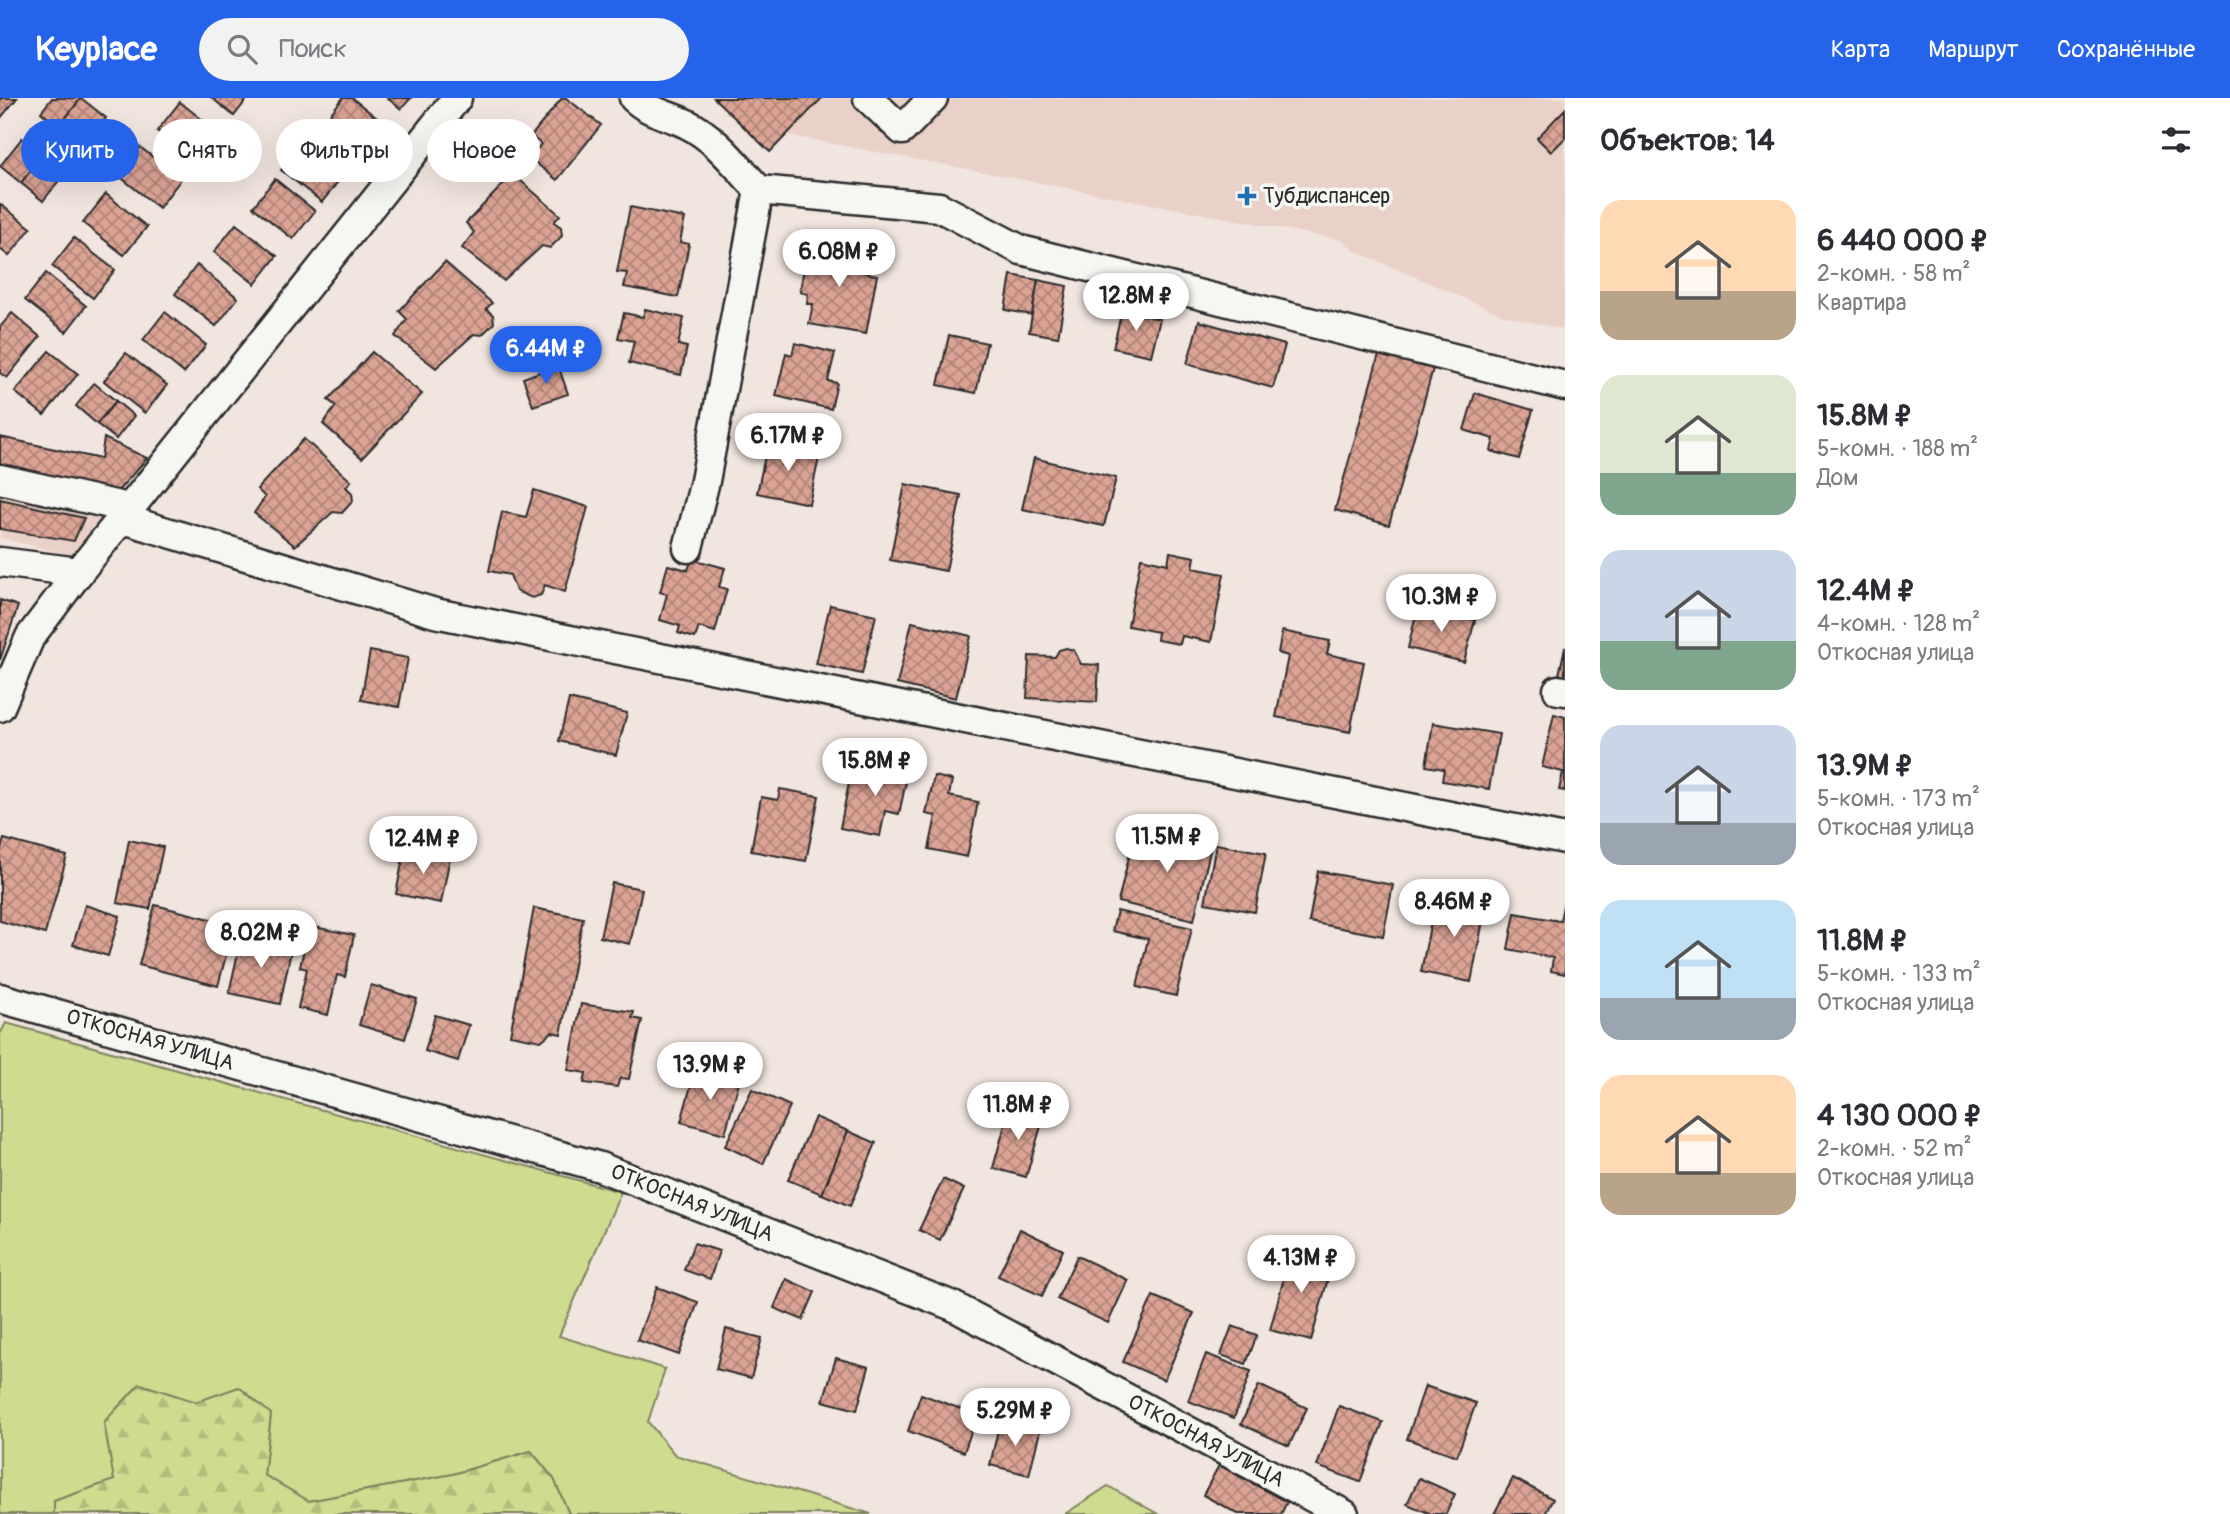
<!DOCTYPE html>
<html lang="ru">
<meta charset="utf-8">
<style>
body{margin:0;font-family:Pangolin,sans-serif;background:#f2f2f3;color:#2b2b33;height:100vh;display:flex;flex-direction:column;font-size:26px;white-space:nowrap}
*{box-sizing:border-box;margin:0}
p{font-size:23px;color:#7c7c81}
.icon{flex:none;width:38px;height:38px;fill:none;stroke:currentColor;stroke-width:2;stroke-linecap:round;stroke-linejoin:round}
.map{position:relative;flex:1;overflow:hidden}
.panel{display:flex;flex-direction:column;background:#fff;width:665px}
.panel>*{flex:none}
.guide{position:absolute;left:21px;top:21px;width:665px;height:63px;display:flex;gap:14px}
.price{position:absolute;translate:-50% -60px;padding:0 16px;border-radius:24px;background:#fff;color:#222;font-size:23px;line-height:46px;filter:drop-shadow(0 2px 4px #0008)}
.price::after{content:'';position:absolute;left:50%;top:42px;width:21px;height:16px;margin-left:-10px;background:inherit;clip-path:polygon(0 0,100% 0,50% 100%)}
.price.selected{background:#2563eb;color:#fff}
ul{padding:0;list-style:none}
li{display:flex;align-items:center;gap:21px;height:175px;padding:0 35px}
li span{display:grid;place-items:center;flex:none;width:196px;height:140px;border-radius:21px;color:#555}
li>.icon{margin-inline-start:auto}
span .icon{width:84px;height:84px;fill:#fffc;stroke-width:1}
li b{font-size:30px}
h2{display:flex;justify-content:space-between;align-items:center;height:84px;padding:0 35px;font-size:30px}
.chip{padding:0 24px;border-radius:32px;background:#fff;box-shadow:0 7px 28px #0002;font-size:24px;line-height:63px}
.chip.selected{background:#2563eb;color:#fff}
header{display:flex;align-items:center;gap:42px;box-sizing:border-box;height:98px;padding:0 35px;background:#2563eb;color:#fff}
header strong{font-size:33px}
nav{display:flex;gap:38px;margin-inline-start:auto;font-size:24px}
.search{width:490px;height:63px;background:#f2f2f3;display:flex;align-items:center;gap:18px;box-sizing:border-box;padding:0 24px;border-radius:38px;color:#7c7c81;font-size:26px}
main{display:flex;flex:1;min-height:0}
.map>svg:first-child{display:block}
.built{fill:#ead1c8}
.green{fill:#cfdb8f;stroke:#7d835d;stroke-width:2}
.forest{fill:url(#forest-firs);stroke:#7d835d;stroke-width:2}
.building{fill:url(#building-cross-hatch);stroke:#2b2b2b;stroke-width:2}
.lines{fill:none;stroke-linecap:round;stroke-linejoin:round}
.minor-casing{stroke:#2b2b2b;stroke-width:33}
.minor{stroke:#f6f6f2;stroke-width:28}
.poi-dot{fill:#1f6fb2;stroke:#f6f6f2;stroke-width:2.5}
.labels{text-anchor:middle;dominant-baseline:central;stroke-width:7;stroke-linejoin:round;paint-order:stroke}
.poi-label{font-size:21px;fill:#2b2b2b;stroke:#f6f6f2;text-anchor:start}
.street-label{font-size:21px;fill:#2b2b2b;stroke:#f6f6f2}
</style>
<header>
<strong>Keyplace</strong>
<div class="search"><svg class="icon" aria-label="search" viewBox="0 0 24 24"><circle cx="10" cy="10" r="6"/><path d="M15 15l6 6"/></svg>Поиск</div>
<nav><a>Карта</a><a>Маршрут</a><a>Сохранённые</a></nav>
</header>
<main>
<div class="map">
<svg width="1565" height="1416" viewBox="0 0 1565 1416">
<defs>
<pattern id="forest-firs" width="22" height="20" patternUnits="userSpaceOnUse" patternTransform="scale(1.75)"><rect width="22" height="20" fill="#cfdb8f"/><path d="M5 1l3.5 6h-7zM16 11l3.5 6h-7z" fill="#b2bc7c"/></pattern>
<pattern id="building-cross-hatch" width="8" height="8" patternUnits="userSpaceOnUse" patternTransform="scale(1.75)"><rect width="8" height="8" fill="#dba394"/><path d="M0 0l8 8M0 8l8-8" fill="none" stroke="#b28579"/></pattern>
</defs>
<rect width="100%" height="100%" fill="#f1e5df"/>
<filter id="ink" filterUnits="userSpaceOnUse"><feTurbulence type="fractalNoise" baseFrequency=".0143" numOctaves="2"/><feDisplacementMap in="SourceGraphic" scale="14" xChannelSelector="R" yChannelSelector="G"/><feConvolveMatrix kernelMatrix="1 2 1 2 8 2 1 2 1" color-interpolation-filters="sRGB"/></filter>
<g filter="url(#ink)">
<!-- built -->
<g class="built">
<path d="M714,0H1565V232L1503,217L1355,153L1342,142L786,37Z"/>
<path d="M0,339L100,361L104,340L147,360L155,359L75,458L0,440Z"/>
</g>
<!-- green -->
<g class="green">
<path d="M6,925L621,1094L559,1238L665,1271L648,1324L675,1357L871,1416H569L554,1381L531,1353L453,1376L309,1403L264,1377L271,1316L196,1304L140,1286L104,1324L115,1382L54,1403V1416H0V936Z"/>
<path d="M1108,1388L1158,1416H1065Z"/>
</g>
<!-- forest -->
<path class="forest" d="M140,1286L196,1304L239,1289L271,1316L264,1377L309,1403L453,1376L531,1353L554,1381L569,1416H54V1403L114,1382L104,1324Z"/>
<!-- building -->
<g class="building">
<path d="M0,0H17L0,21Z"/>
<path d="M52,0H81L59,29L41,14Z"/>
<path d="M81,0L106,20L84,49L59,29Z"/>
<path d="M212,0H248L234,18Z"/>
<path d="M343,0H352L387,28L365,56L324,24Z"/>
<path d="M387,0H411L401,11Z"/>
<path d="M562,0H566L601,27L557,82L530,60L541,46L531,38Z"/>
<path d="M714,0H822L770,54Z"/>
<path d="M180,4L220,36L198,64L157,33Z"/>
<path d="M1565,11V40L1551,54L1537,40Z"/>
<path d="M22,40L43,57L21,85L0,68Z"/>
<path d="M303,44L344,76L322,104L281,72Z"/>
<path d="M140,49L181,81L159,110L118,77Z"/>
<path d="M43,57L65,75L43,103L21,85Z"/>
<path d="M513,76L560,117L554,124L561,129L562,138L550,150L542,148L504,183L462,150L474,134L466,125Z"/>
<path d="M275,81L315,113L293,141L253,109Z"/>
<path d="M106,96L147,129L124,157L83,125Z"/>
<path d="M0,106L31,130L9,158L0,151Z"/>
<path d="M630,109L685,120L680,144L689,146L678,199L624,189L627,175L617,174Z"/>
<path d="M236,126L277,158L255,186L214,154Z"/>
<path d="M74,140L115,172L93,200L52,168Z"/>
<path d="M817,148L868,157L865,175L877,177L866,236L809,226L813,206H807L808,196L800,194L806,157L815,159Z"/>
<path d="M445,164L492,205L486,211L493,217L494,225L482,237L474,236L436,270L395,238L407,221L399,213Z"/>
<path d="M197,167L238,200L216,228L175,196Z"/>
<path d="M46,175L86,208L66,234L25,202Z"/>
<path d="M1011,177L1038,182L1032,217L1005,212Z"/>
<path d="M1038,182L1067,188L1058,239L1029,234Z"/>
<path d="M645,211L684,220L678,247L687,249L681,277L629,265L634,243L618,240L624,215L643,219Z"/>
<path d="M1122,212L1160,221L1151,258L1113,250Z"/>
<path d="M165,214L206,247L184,275L143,242Z"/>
<path d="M12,215L40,239L7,280L0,275V229Z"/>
<path d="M1199,223L1285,247L1273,290L1187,266Z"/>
<path d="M949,237L987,245L976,295L938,287Z"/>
<path d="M795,245L835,255L828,283L837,285L831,311L776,298L786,255L792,257Z"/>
<path d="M49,253L78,276L44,317L15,294Z"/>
<path d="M372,254L422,296L362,360L323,326L336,308L328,302Z"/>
<path d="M126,255L167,287L145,315L104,283Z"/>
<path d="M1379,256L1433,271L1389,427L1335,412Z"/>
<path d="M558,267L568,296L533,308L523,280Z"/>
<path d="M94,285L116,303L97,326L76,308Z"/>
<path d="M1475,295L1533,312L1519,361L1491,353L1494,341L1464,332Z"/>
<path d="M116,303L134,318L116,341L97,326Z"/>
<path d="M0,339L101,361L104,340L147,360L117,394L0,368Z"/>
<path d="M304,341L351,383L346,389L352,395L353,403L342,415L333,414L295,448L254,415L265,399L257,391Z"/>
<path d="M768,344L820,355L809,406L757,395Z"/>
<path d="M1034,360L1116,380L1104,428L1022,411Z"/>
<path d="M905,386L961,397L946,473L890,462Z"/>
<path d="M534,392L588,409L565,494L545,487L541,497L532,500L516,493L510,477L489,473L502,414L526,419Z"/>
<path d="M0,401L84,420L74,443L0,431Z"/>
<path d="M1170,454L1195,459L1193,470L1224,476L1211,544L1182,538L1180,546L1157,542L1158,534L1128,528L1141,460L1168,466Z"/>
<path d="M692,461L725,470L719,489L727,491L715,534L699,529L695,540L678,535L680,528L660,522L667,496L660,494L668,467L688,472Z"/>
<path d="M0,502L18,508L0,562Z"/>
<path d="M830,507L876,517L862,576L816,566Z"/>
<path d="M1418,508L1475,522L1464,564L1408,550Z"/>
<path d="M912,524L971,538L956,600L897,586Z"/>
<path d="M1282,533L1330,543L1327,556L1364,564L1350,634L1276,619L1288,558L1278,555Z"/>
<path d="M1565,549V582L1558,581Z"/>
<path d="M1066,550L1074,552L1081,566L1099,567L1097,604L1027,600L1029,558L1055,559L1059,552Z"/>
<path d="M370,553L408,560L399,609L361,602Z"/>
<path d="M569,601L627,615L616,657L559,643Z"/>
<path d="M1554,616L1565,619V693L1559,692L1563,674L1542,669Z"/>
<path d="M1433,625L1499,636L1489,691L1442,683L1444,671L1426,668Z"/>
<path d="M884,660L910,665L899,716L885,713L880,738L840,730L851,675L879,681Z"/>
<path d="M934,678L952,682L949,698L978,704L967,759L929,751L936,718L926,716Z"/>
<path d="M780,691L819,698L806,763L751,753L761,699L778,702Z"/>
<path d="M1160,728L1213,740L1194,822L1118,804L1132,746L1155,751Z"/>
<path d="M4,741L67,758L45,836L0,823V754Z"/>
<path d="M129,742L163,749L150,811L117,805Z"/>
<path d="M1216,746L1266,755L1255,814L1205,805Z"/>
<path d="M405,750L450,759L441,805L396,796Z"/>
<path d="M1318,773L1393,787L1383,838L1309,824Z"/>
<path d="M612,785L642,791L630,846L600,839Z"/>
<path d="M1436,797L1486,807L1471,884L1421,874Z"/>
<path d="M1565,798V876L1551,873L1553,860L1508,851L1515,815L1560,823Z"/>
<path d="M85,807L120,818L108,858L73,847Z"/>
<path d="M155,807L234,827L218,888L139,867Z"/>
<path d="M534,810L583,820L561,936L552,934L541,943L510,937Z"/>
<path d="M1117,813L1192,830L1176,898L1137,889L1148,841L1112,833Z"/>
<path d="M309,828L354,837L345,879L337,877L328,917L298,910L307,871L300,869Z"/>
<path d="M242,837L292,848L280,906L229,895Z"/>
<path d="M371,887L417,901L405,941L359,927Z"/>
<path d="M581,906L634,914L632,920L642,922L629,981L620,980L617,989L584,985L586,975L568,972Z"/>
<path d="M435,917L469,927L458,963L425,953Z"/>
<path d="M695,973L739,984L725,1036L681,1024Z"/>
<path d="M752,991L790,1008L763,1066L725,1048Z"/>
<path d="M1010,1009L1044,1018L1026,1079L993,1070Z"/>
<path d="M815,1019L848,1033L822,1096L788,1082Z"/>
<path d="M848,1033L876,1045L850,1108L822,1096Z"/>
<path d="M943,1081L964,1091L940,1142L919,1132Z"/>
<path d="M1020,1131L1063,1152L1042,1198L998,1178Z"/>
<path d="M694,1145L719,1153L710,1181L684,1172Z"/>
<path d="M1292,1150L1333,1162L1311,1243L1270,1232Z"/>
<path d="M1077,1158L1128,1182L1108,1225L1057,1201Z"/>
<path d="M786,1181L815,1194L803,1222L774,1210Z"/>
<path d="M657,1189L698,1204L679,1257L637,1242Z"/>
<path d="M1153,1198L1194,1215L1164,1282L1123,1264Z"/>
<path d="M1232,1228L1257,1237L1246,1266L1221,1257Z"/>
<path d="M726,1231L762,1240L751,1280L716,1271Z"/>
<path d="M1206,1256L1251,1273L1234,1320L1188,1303Z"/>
<path d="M836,1260L869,1269L857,1312L823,1303Z"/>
<path d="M1259,1287L1307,1310L1289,1348L1241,1326Z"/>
<path d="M1425,1288L1476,1305L1457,1358L1407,1341Z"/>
<path d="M921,1296L977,1317L964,1354L908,1333Z"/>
<path d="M1339,1308L1383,1324L1360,1384L1317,1368Z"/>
<path d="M1000,1323L1040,1333L1029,1377L990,1367Z"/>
<path d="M1219,1367L1287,1404L1281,1416H1238L1203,1397Z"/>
<path d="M1419,1380L1455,1396L1446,1416H1431L1407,1406Z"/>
<path d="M1513,1380L1553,1401L1545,1416H1494Z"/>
</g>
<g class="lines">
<defs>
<g id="minor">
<path d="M634,0C650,15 669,17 687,26C716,40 738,70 759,92L939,109L1021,152L1565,288"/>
<path d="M868,0L902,32L933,0"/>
<path d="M0,381L128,410"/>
<path d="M120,420L435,515L1565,741"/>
<path d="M688,450L705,383L759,92"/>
<path d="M0,464L79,474"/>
<path d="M1558,592L1565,593"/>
<path d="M0,609L30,539L79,474L457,0"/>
<path d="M0,900L600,1069L953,1208L1344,1416"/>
</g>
</defs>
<!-- minor casing -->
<use href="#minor" class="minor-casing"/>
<!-- minor -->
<use href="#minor" class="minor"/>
</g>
</g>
<!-- markers -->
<path class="poi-dot" d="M1243.5 87.5h7v7h7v7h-7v7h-7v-7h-7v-7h7z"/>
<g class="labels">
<!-- poi labels -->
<g class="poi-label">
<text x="1263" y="98">Тубдиспансер</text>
</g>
<!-- street labels -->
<g class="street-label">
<text transform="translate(150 942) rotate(16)">ОТКОСНАЯ УЛИЦА</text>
<text transform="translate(692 1105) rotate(22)">ОТКОСНАЯ УЛИЦА</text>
<text transform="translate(1206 1343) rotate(28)">ОТКОСНАЯ УЛИЦА</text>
</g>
</g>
</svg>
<b class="price" style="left:839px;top:191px">6.08M ₽</b>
<b class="price" style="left:1136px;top:235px">12.8M ₽</b>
<b class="price selected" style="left:546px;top:288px">6.44M ₽</b>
<b class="price" style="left:788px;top:375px">6.17M ₽</b>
<b class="price" style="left:1441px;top:536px">10.3M ₽</b>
<b class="price" style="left:875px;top:700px">15.8M ₽</b>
<b class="price" style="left:1167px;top:776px">11.5M ₽</b>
<b class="price" style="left:423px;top:778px">12.4M ₽</b>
<b class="price" style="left:1454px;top:841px">8.46M ₽</b>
<b class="price" style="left:261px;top:872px">8.02M ₽</b>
<b class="price" style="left:710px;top:1004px">13.9M ₽</b>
<b class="price" style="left:1018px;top:1044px">11.8M ₽</b>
<b class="price" style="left:1301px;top:1197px">4.13M ₽</b>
<b class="price" style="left:1015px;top:1350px">5.29M ₽</b>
<div class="guide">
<a class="chip selected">Купить</a>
<a class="chip">Снять</a>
<a class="chip">Фильтры</a>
<a class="chip">Новое</a>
</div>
</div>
<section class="panel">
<h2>Объектов: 14<svg class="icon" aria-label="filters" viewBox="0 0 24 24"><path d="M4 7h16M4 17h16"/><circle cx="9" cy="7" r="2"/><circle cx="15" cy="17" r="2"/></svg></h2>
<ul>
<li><span style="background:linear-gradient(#ffd9b3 65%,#b9a48a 0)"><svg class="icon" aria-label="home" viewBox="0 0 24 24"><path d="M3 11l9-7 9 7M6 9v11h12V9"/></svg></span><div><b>6 440 000 ₽</b><p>2-комн. · 58 m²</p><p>Квартира</p></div></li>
<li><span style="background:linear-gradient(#dfe7d0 70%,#7fa58c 0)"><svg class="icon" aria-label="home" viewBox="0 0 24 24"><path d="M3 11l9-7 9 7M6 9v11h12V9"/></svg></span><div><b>15.8M ₽</b><p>5-комн. · 188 m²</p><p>Дом</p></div></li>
<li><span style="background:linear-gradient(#c9d6e8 65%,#7fa58c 0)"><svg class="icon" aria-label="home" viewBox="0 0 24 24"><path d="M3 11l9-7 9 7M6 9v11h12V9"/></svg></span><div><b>12.4M ₽</b><p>4-комн. · 128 m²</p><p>Откосная улица</p></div></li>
<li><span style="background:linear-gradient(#c9d6e8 70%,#9aa5b1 0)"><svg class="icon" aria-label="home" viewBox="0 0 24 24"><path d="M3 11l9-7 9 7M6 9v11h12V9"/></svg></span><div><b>13.9M ₽</b><p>5-комн. · 173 m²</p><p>Откосная улица</p></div></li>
<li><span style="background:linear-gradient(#bfe0f5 70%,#9aa5b1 0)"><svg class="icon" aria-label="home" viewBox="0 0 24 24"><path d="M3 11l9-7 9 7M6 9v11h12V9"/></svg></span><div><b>11.8M ₽</b><p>5-комн. · 133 m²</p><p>Откосная улица</p></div></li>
<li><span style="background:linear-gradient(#ffd9b3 70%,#b9a48a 0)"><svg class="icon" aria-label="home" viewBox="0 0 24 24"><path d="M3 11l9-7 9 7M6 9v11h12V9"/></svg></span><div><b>4 130 000 ₽</b><p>2-комн. · 52 m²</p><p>Откосная улица</p></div></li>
</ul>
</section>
</main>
